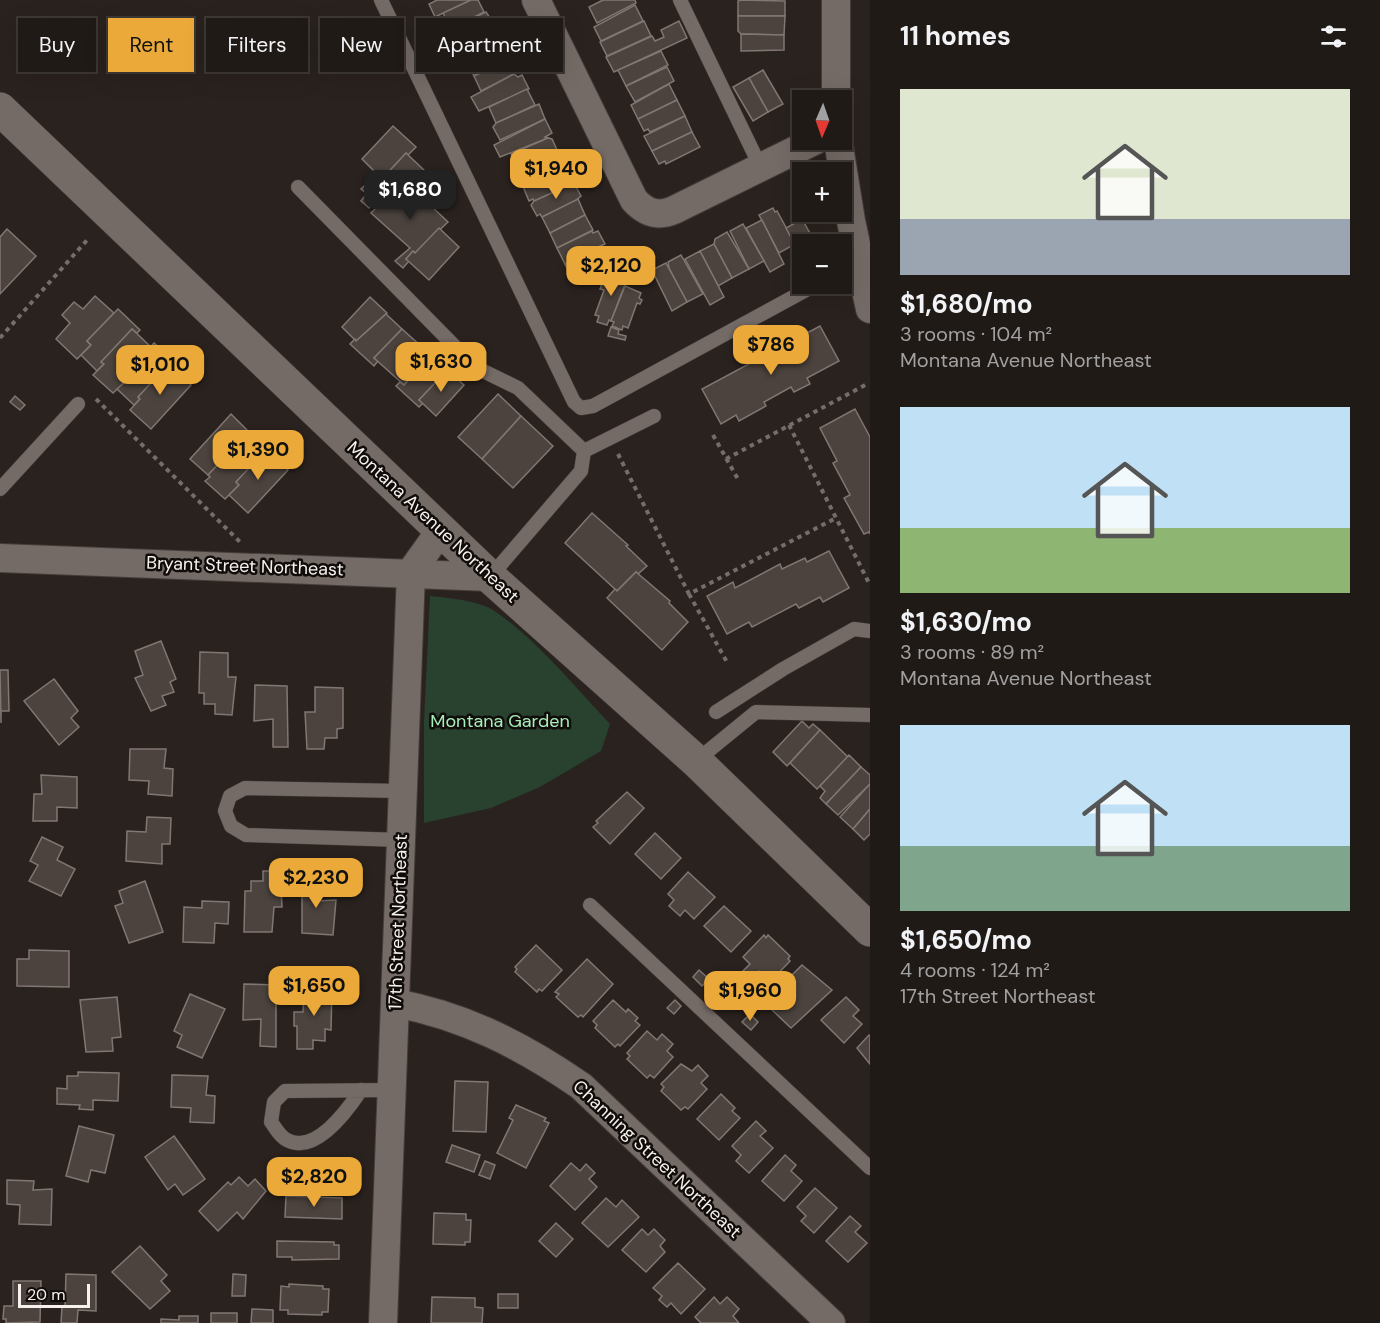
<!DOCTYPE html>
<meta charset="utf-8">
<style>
body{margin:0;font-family:"DM Sans",sans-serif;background:#28231f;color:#f1f3f6;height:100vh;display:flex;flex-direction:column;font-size:22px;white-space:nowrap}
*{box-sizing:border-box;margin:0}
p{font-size:20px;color:#a2a1a1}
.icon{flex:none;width:33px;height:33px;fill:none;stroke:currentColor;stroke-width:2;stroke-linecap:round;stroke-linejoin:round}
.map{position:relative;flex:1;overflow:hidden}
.sheet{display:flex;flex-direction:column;background:#201a16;width:510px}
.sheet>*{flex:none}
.hud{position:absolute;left:18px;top:18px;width:570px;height:54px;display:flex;gap:12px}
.needle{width:39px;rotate:182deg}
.buttons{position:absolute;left:792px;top:90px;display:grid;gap:12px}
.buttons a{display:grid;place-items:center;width:60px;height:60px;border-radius:0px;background:#201a16;box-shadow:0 6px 24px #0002,0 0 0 2px #3d3835;font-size:30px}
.scale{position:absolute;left:18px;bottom:15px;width:72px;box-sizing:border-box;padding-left:6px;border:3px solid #f7f1ee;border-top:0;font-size:16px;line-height:21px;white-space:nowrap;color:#f7f1ee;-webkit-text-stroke:4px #100c0a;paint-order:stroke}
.price{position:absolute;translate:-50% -51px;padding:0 14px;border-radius:12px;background:#eba939;color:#111;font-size:20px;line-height:39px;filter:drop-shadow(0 2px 3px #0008)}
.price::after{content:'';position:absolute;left:50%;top:36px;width:18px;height:14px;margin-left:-9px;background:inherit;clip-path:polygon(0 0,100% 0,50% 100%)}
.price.on{background:#222;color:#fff}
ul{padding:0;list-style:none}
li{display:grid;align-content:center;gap:12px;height:318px;padding:0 30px}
li span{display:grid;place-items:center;height:186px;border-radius:0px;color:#555}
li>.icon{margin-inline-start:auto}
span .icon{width:108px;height:108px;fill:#fffc;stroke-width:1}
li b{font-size:26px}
h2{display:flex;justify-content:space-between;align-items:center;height:72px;padding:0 30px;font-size:26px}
.chip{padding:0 21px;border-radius:0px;background:#201a16;box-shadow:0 6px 24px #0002,0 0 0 2px #3d3835;font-size:21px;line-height:54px}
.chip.on{background:#eba939;color:#111}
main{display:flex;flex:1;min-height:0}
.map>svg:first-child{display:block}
.green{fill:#28422f}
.building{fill:#4c433e;stroke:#817772;stroke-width:1.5}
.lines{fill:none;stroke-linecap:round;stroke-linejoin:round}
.lane-casing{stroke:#443e3b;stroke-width:15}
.street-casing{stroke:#443e3b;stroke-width:30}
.secondary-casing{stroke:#443e3b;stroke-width:34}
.path{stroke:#746d69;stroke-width:4;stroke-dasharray:4.5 4.5;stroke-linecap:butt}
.lane{stroke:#756b66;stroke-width:14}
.street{stroke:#756b66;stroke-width:28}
.secondary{stroke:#756b66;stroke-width:33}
.labels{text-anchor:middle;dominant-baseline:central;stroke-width:5;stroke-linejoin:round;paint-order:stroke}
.street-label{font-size:18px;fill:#f7f1ee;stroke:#100c0a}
.park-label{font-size:18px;fill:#a8eebb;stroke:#100c0a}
</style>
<main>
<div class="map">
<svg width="870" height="1323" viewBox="0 0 870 1323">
<rect width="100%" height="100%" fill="#2a221e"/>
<!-- green -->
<path class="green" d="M430,596C449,598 476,600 493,610C534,637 576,688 610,724L601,751L540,787L491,808L424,823V721Z"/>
<!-- building -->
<g class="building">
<path d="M437,0H471L435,17L429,4Z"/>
<path d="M471,0H478L484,12L451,29L443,13Z"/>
<path d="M603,0H635L636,3L597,23L589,7Z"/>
<path d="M741,0L785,1V16H738V1Z"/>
<path d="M635,5L643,21L601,41L594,27Z"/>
<path d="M486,12L496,27L455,45L449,33L452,32L451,29Z"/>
<path d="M738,16H785L784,35L741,34L738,31Z"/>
<path d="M644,21L651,36L607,56L600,42Z"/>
<path d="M679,21L687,38L614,72L606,57L652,36L655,41L664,37L661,30Z"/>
<path d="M496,27L501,44L466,60L459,45Z"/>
<path d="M741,34L784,35V50L741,51Z"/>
<path d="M506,43L512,56L474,76L466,60Z"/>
<path d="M661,51L668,65L626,86L618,70Z"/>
<path d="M514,58L520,71L481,91L474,76Z"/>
<path d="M667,67L674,81L635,102L626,86Z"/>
<path d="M763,70L783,104L768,112L749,78Z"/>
<path d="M514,74L518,77L522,75L529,89L479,111L471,97Z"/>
<path d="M749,78L768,112L753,121L733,87Z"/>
<path d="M669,84L677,100L638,119L631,105Z"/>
<path d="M527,89L535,105L496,123L489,107Z"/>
<path d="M677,100L685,116L650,132L648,129L644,131L638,119Z"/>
<path d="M539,104L545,119L500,140L493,127L496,123Z"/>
<path d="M685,116L692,132L652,151L644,136Z"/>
<path d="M545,119L552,133L545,137L548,138L500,157L494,145Z"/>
<path d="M393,126L416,147L408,155L406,153L382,179L380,176L367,194L361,189L377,174L362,159Z"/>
<path d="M692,132L700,147L666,164L665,161L659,164L652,151Z"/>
<path d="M548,138L552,139L558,152L519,169L511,154Z"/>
<path d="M558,152L564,164L562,168L527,185L519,169Z"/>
<path d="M406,153L426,172L393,203L382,193L369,208L361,201L380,176L382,179Z"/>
<path d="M567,168L574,183L534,201L533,199L529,201L524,189L527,185Z"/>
<path d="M574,183L581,196L575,201L542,217L540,214L537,216L531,205L534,201Z"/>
<path d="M410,186L448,222L415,253L413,251L406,259L409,261L403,268L395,261L410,248L371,213L383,201L388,205L393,203Z"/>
<path d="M578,199L585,215L550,233L542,217Z"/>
<path d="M773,208L775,212L777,211L795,244L779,253L759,215Z"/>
<path d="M585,215L593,230L557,248L550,233Z"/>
<path d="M802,219L816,244H802V258L786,228Z"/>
<path d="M762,220L784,264L770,272L746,228Z"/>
<path d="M743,224L764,261L749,269L730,231Z"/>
<path d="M439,228L459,247L429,280L406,259L413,251L415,253Z"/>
<path d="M7,229L36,256L0,294V237Z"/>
<path d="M592,231L593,233L598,231L605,244L565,264L557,248Z"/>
<path d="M727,232L749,269L732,278L714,244L715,239Z"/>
<path d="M714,244L732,278L718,286L700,251Z"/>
<path d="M602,245L608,262L572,279L565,264Z"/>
<path d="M700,251L724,297L710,305L685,259Z"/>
<path d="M681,255L703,294L687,302L669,268L668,262Z"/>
<path d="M666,263L687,302L672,311L652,270Z"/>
<path d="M616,269L629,274L611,321L609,320L607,325L597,322L599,316L595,315L604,290L600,289L602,284L606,286L609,280L611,281Z"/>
<path d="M625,286L641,293L639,298L642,300L640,304L637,303L628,328L623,326L622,330L612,326L614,322L611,321Z"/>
<path d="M95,296L114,313L87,341L91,345L77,359L56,339L70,323L62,315L74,302L83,309Z"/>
<path d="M370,297L387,313L356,341L342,327Z"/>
<path d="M118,309L140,330L137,333L132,329L101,362L104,364L97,371L81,355L91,345L87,341Z"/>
<path d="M386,314L402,329L374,358L378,361L374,366L350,344L355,339L356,341Z"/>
<path d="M820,326L839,361L807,378L810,384L794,392L791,387L764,402L766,406L739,421L736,415L721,424L702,389Z"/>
<path d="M611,327L619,330L618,334L626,336L625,340L608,336Z"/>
<path d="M132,329L151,347L124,376L127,380L113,393L93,375L104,364L101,362Z"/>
<path d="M402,329L431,355L404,385L374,358Z"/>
<path d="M154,343L176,363L172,367L169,364L138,397L140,399L134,405L117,389L127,380L124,376Z"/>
<path d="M431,356L447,371L419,400L423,403L419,407L396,386L400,382L404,385Z"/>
<path d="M169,364L191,385L151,429L130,410L140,399L138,397Z"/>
<path d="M447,370L464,385L436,416L419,400Z"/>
<path d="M498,394L521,416L482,459L458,437Z"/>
<path d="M15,396L25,405L20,410L10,402Z"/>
<path d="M855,409L870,437V534L869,532L864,534L844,498L850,495L833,463L837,461L820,428Z"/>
<path d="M231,414L252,435L248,440L245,436L208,475L190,459Z"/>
<path d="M521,416L553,446L513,488L482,459Z"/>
<path d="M245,436L263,454L236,482L239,485L225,499L205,481L210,477L208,475Z"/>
<path d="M267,449L288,470L248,513L229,495L239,485L236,482Z"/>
<path d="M592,513L628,545L626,546L647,566L638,574L636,572L617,591L565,543Z"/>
<path d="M829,551L849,588L823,602L820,597L799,608L796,604L752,627L749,622L727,634L707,596L733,582L735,588L780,564L782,569L805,558L807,562Z"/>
<path d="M636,572L670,601L669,603L688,622L662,650L607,598L615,589L617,591Z"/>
<path d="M161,641L176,679L170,682L174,692L162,696L166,705L151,711L135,678L143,675L135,651Z"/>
<path d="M200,652L228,653V677H236L232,715L215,714V704H204V693H199Z"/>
<path d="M0,670H8L9,711H1V723Z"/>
<path d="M54,679L78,711L71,718L79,727L59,745L24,701Z"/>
<path d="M255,685L287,686L288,747H273V719L254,721Z"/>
<path d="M315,687L343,688V728L337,729V738H325L324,749H307L305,712H315Z"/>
<path d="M802,721L809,728L813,724L820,730L787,766L773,752Z"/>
<path d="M820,730L848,757L817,789L790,763Z"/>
<path d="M130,749H166L164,768L173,769L172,796L148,794L149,781L129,780Z"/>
<path d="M849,755L861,767L826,804L820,798L825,791L820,786Z"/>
<path d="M861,767L870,775V784L838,815L826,804Z"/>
<path d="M41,775L77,777V808L57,807V821H33L34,794H42Z"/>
<path d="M870,784V809L853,829L840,817Z"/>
<path d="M627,792L644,808L610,844L593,827L598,823L596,821Z"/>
<path d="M870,809V834L864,840L853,829Z"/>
<path d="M147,817L171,818L170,844H162V864L126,861L127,831L146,832Z"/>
<path d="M655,833L681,858L661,879L635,854Z"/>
<path d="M42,837L63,847L57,860L75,869L61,896L29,881L38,865L30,861Z"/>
<path d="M263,871H280L282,907H274L272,932H244L245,891H251V881H263Z"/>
<path d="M688,872L715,897L694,919L685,910L680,916L669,906L674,900L668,894Z"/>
<path d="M302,873L317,874L316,901L336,900L333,935L302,933Z"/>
<path d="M145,881L163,932L129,943L115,906L123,903L119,891Z"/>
<path d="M202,901L229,902L228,924L215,923L214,943L183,942L184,907L202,908Z"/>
<path d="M724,906L751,931L731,952L704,926Z"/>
<path d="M764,935L766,938L768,935L790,956L788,959L790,961L770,982L759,971L750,981L741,973L750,964L743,957Z"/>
<path d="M536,945L562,970L542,991L539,989L537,992L515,972L517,969L515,967Z"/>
<path d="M29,950L69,951V987L17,986V959H29Z"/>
<path d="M587,959L613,984L583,1017L581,1015L578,1017L556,997L559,994L555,992Z"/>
<path d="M802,965L832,990L791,1028L771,1009L793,986L787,980Z"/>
<path d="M699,970L709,979L702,986L693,977Z"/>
<path d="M244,984L276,985V1047L260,1046L261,1019L243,1020Z"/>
<path d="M304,988L332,989L331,1030L325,1029V1041L313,1040V1049H297V1026H294V1012H303Z"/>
<path d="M190,994L225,1009L202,1058L177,1047L182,1035L174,1031Z"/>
<path d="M117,997L121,1037L112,1038L113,1051L86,1052L80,1000Z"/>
<path d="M846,997L859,1010L853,1016L862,1024L844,1043L821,1020Z"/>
<path d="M613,1000L626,1012L628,1009L638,1018L635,1021L640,1025L620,1046L618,1044L615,1047L595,1028L597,1025L593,1021Z"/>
<path d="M675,1000L681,1006L674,1014L667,1008Z"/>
<path d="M750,1014L758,1022L751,1030L742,1022Z"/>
<path d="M647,1031L657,1040L662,1034L673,1044L667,1051L673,1057L654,1078L650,1075L647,1078L627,1059L630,1056L627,1053Z"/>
<path d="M869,1035L870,1036V1064L857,1048Z"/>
<path d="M681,1064L692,1071L698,1065L708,1076L701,1083L707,1089L688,1109L685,1107L681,1110L661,1091L664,1087L661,1084Z"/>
<path d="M78,1072L119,1073L118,1101L93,1100V1110L79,1109L80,1105L57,1104V1088L67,1089V1076H78Z"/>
<path d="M172,1075L208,1076L206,1095L215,1096L214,1123L190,1122L191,1108L171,1107Z"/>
<path d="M455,1081L488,1082L486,1132L453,1131Z"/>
<path d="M721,1094L735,1108L732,1111L740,1118L719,1140L697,1119Z"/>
<path d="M516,1105L546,1118L544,1121L549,1123L526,1168L497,1153L513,1120L509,1118Z"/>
<path d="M756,1121L766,1131L760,1136L773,1148L749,1173L736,1161L741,1155L732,1146Z"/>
<path d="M79,1126L114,1135L105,1173L91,1170L88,1182L66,1176Z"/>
<path d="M174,1136L205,1179L183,1195L175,1184L168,1190L145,1157Z"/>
<path d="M452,1145L480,1155L474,1172L446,1162Z"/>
<path d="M785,1155L796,1165L791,1171L802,1181L784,1201L762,1181Z"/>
<path d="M485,1161L495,1165L490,1179L479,1175Z"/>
<path d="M571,1163L580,1171L586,1164L595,1173L589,1179L597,1187L575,1210L550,1186Z"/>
<path d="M239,1177L248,1186L255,1179L266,1191L243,1219L237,1212L218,1231L199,1211L228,1182L231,1185Z"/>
<path d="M7,1180L34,1181L33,1190L52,1189L51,1225L19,1224L20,1205L7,1204Z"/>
<path d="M815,1188L837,1208L814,1233L801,1221L806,1216L797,1207Z"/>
<path d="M286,1196L342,1198V1219L285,1217Z"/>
<path d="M606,1198L616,1207L622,1200L639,1217L608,1247L582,1223Z"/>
<path d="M434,1213L466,1214V1220H471L470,1242H465V1245L433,1244Z"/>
<path d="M850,1216L861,1226L855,1232L867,1243L848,1262L826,1241Z"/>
<path d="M556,1223L573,1239L556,1257L539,1241Z"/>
<path d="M642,1229L648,1235L654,1229L665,1240L660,1246L665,1252L646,1272L622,1250Z"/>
<path d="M277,1241L334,1242V1245H339V1259L292,1260V1257H277Z"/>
<path d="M140,1246L167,1275L161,1281L170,1291L150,1309L112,1272Z"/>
<path d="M678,1263L705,1289L681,1314L671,1303L667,1307L659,1300L662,1296L653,1288Z"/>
<path d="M66,1274L96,1275V1311L78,1310L77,1323H61L62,1307H65Z"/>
<path d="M233,1274L246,1275L245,1296H232Z"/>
<path d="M13,1281H41L40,1322L6,1323V1319H3L4,1306H13Z"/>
<path d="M289,1284L323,1286V1289H329L328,1312H322V1315L288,1314V1310H280L281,1286L289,1287Z"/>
<rect x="498" y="1294" width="20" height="14"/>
<path d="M432,1297L475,1298V1307L483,1308L482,1323H431Z"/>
<path d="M714,1297L720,1304L727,1297L739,1309L733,1316L739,1323H701L695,1317Z"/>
<path d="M252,1309L273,1310V1323H251Z"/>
<rect x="211" y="1313" width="26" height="10"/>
<path d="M179,1316H198V1323H161V1319L179,1320Z"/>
</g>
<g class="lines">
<defs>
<g id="lane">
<path d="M381,0L574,402L581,408L593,406L817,284"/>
<path d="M680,0L760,166"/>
<path d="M298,187L475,367L518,388L584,451L581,471L490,577"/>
<path d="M842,270L858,261"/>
<path d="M584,451L654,416"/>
<path d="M0,489L78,404"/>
<path d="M716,712L783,669L854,629L870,631"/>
<path d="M696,761L756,712L870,715"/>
<path d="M401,840L246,835L231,826L225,811L230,796L245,788L403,791"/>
<path d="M590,905L870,1168"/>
<path d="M361,1090C347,1111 315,1155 287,1140C280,1137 275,1127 271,1122L274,1102L285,1091L392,1090"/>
</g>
<g id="street">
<path d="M536,0L634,200C646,213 658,217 674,210L816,140"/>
<path d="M836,100V0"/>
<path d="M838,140L851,221L870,309"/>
<path d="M0,558L490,577"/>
<path d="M395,1003C465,1016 523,1046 581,1086L831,1323"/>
<path d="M383,1323L411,572L441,530"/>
</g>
<path id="secondary" d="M0,109L490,577L696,761L870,930"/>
</defs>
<!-- lane casing -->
<use href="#lane" class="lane-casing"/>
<!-- street casing -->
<use href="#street" class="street-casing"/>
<!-- secondary casing -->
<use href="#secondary" class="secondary-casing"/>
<!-- path -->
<g class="path">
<path d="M0,338L88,239"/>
<path d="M96,399L240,542"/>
<path d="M789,425L870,585"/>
<path d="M713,435L739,481"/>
<path d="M618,454L689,594L836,518"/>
<path d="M726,459L869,383"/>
<path d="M689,594L728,664"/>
</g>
<!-- lane -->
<use href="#lane" class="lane"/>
<!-- street -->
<use href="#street" class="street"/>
<!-- secondary -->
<use href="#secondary" class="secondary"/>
</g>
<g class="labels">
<!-- street labels -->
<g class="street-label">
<text transform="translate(433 522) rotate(43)">Montana Avenue Northeast</text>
<text transform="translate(245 566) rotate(2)">Bryant Street Northeast</text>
<text transform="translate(398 922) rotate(-88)">17th Street Northeast</text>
<text transform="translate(657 1159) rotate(43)">Channing Street Northeast</text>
</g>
<!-- park labels -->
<g class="park-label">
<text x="500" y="721">Montana Garden</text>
</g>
</g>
</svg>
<div class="buttons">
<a><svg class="needle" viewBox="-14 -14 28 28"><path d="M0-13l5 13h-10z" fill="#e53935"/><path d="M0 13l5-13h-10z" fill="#a2a1a1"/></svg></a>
<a>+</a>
<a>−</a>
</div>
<div class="scale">20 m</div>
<b class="price" style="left:556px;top:200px">$1,940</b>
<b class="price on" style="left:410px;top:221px">$1,680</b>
<b class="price" style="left:611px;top:297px">$2,120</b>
<b class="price" style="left:771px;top:376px">$786</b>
<b class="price" style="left:441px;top:393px">$1,630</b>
<b class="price" style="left:160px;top:396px">$1,010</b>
<b class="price" style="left:258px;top:481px">$1,390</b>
<b class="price" style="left:316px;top:909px">$2,230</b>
<b class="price" style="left:314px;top:1017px">$1,650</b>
<b class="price" style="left:750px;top:1022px">$1,960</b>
<b class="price" style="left:314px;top:1208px">$2,820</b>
<div class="hud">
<a class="chip">Buy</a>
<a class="chip on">Rent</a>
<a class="chip">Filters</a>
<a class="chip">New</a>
<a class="chip">Apartment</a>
</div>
</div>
<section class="sheet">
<h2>11 homes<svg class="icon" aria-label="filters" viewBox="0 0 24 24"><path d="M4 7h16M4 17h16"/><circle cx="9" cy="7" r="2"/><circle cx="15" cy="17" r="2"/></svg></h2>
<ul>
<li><span style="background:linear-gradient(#dfe7d0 70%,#9aa5b1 0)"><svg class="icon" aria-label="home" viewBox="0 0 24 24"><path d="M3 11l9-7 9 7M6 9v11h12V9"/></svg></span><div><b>$1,680/mo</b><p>3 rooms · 104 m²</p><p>Montana Avenue Northeast</p></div></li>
<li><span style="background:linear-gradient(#bfe0f5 65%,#8fb573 0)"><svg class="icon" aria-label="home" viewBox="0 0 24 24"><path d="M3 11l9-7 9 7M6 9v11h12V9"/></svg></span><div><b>$1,630/mo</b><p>3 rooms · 89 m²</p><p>Montana Avenue Northeast</p></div></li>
<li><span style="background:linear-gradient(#bfe0f5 65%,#7fa58c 0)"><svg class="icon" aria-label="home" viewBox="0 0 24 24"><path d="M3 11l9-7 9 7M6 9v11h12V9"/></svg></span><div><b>$1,650/mo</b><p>4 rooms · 124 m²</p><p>17th Street Northeast</p></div></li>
</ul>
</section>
</main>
